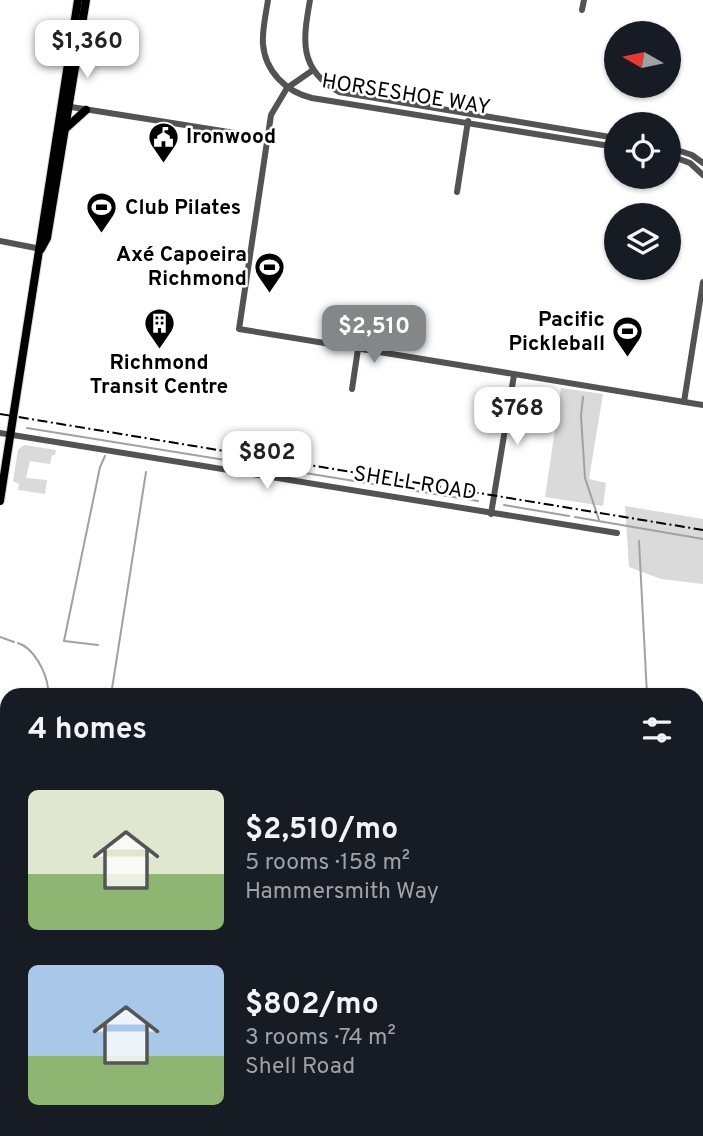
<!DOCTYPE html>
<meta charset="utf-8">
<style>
body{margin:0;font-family:Overpass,sans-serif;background:#242831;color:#f1f3f6;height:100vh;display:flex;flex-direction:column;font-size:26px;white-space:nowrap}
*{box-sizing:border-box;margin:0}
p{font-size:23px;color:#9ea1a6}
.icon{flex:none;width:38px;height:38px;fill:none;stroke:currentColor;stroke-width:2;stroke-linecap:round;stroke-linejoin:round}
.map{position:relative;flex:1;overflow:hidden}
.panel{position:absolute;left:0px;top:688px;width:704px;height:450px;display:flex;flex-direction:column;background:#171b24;border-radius:21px 21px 0 0;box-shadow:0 2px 5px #0004}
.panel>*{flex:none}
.needle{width:46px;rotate:279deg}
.controls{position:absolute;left:604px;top:21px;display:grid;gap:14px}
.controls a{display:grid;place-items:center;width:77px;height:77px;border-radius:50%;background:#171b24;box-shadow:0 2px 5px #0004;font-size:35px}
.price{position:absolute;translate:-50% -60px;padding:0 16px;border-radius:14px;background:#fff;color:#222;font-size:23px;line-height:46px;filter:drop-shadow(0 2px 4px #0008)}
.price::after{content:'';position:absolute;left:50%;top:42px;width:21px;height:16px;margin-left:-10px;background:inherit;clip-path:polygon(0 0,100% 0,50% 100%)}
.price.on{background:#858687;color:#fff}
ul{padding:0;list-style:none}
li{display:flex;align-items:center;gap:21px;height:175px;padding:0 28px}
li span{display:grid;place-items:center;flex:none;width:196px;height:140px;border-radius:10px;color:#555}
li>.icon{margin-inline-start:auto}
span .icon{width:84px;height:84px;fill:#fffc;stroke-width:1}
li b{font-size:30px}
h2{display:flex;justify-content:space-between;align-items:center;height:84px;padding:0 28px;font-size:30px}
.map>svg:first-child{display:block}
.green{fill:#dadada}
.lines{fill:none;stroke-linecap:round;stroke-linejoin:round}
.stream{stroke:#a1a1a1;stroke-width:2}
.major-casing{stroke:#dbdbdb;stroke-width:10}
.minor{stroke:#535353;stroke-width:6}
.major{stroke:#000;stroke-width:8}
.rail{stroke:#000;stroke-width:2;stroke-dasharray:10 3.5 2 3.5;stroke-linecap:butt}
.labels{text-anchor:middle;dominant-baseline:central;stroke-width:5;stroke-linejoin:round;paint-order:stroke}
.street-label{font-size:21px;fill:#000;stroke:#fff}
.poi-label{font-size:21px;font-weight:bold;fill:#000;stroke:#fff;text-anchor:start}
</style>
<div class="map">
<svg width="703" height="1136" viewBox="0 0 703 1136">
<rect width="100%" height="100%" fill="#fff"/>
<!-- green -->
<g class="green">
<path d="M561,388L603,394L589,479L606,483L603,506L545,497Z"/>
<path d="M24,445L56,450L55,455H52L50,464L30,461L26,478L47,480L45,494L18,490L19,484L13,481L18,450Z"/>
<path d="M625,506L703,519V584L661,579L629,567Z"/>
<path d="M402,1131V1130L479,1131L478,1136H391Z"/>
</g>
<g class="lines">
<!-- stream -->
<g class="stream">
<path d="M583,397L581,416L585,478L599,520"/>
<path d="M27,428L478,501"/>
<path d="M504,505L569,516"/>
<path d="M575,517L703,539"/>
<path d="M639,541L647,695"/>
<path d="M0,637L14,642"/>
<path d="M18,643C34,648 46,672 48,688"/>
<path d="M98,645L64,641L100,467L105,456"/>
<path d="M111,695L146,472"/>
<path d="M696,906L703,922"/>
<path d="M0,1016L7,1017"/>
<path d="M696,1066L703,1069"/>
<path d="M382,1136L392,1130"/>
</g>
<defs>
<g id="major">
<path d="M66,128L86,110"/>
<path d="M41,249L47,238L86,0"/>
<path d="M0,501L78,0"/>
</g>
</defs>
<!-- major casing -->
<use href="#major" class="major-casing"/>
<!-- minor -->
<g class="minor">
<path d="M268,0C266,14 262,30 263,44C265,71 286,92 312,98L616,147"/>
<path d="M310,0C303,40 298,69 339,92L616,138"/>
<path d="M582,10L584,0"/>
<path d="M313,70L287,88L271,115L239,329L703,405"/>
<path d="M65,106L267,138"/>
<path d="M668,147L692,155L703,163"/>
<path d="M668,155L690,163L703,175"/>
<path d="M457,192L468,121"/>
<path d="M0,241L41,249"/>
<path d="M352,389L358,349"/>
<path d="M684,402L703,282"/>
<path d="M0,433L617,533"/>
<path d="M491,514L514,375"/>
<path d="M0,1021L7,1022"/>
<path d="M696,1088L703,1090"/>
</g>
<!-- major -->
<use href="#major" class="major"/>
<!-- rail -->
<path class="rail" d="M0,414L703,530"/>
</g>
<!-- icons -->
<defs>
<symbol id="civic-pin" viewBox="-11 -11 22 30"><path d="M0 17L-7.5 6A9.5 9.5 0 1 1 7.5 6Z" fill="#000" stroke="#fff"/><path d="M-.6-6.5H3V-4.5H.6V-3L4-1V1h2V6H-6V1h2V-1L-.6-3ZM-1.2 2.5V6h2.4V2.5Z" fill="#fff"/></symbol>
<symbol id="stadium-pin" viewBox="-11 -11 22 30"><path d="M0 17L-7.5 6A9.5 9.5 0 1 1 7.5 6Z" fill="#000" stroke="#fff"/><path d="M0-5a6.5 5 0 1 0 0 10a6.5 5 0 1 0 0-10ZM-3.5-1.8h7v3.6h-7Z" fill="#fff"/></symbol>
<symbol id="building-pin" viewBox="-11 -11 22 30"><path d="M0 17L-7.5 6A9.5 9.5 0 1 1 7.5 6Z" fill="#000" stroke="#fff"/><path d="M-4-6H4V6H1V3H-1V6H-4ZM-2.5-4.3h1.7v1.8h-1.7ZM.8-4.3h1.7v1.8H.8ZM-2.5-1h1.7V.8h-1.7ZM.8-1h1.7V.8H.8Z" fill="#fff"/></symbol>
</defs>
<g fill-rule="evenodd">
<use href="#civic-pin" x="146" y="120" width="35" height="47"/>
<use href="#stadium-pin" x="84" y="190" width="35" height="47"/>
<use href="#stadium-pin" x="252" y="250" width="35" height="47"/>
<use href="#building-pin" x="142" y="306" width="35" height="47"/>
<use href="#stadium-pin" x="610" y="314" width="35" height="47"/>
</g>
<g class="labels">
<!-- street labels -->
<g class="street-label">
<text transform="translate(406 95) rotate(9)">HORSESHOE WAY</text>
<text transform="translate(415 484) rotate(9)">SHELL ROAD</text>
</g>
<!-- poi labels -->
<g class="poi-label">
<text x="186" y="137">Ironwood</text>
<text x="125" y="208">Club Pilates</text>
<text x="247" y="255" text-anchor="end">Axé Capoeira<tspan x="247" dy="24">Richmond</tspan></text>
<text x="605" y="320" text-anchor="end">Pacific<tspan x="605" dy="24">Pickleball</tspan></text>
<text x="159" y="363" text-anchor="middle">Richmond<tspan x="159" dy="24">Transit Centre</tspan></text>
</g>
</g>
</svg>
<div class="controls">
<a><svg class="needle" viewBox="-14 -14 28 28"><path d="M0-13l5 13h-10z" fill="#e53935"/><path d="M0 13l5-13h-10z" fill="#9ea1a6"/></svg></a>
<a><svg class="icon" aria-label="locate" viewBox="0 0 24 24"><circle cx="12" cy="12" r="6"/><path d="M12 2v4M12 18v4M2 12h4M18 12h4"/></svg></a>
<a><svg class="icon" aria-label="layers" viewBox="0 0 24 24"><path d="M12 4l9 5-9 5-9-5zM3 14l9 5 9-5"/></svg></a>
</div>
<b class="price" style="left:87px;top:80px">$1,360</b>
<b class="price on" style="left:374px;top:365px">$2,510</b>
<b class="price" style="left:517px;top:447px">$768</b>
<b class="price" style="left:267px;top:491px">$802</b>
<section class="panel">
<h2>4 homes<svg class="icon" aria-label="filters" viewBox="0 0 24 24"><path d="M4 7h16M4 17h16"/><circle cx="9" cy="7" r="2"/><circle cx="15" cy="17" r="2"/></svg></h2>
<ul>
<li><span style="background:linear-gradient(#dfe7d0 60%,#8fb573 0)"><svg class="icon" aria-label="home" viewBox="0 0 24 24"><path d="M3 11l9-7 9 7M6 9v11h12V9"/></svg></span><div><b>$2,510/mo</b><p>5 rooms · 158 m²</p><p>Hammersmith Way</p></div></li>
<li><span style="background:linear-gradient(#a9c7e8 65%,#8fb573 0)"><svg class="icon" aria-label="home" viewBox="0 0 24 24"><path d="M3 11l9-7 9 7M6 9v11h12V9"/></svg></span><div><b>$802/mo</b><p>3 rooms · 74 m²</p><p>Shell Road</p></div></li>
</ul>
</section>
</div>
